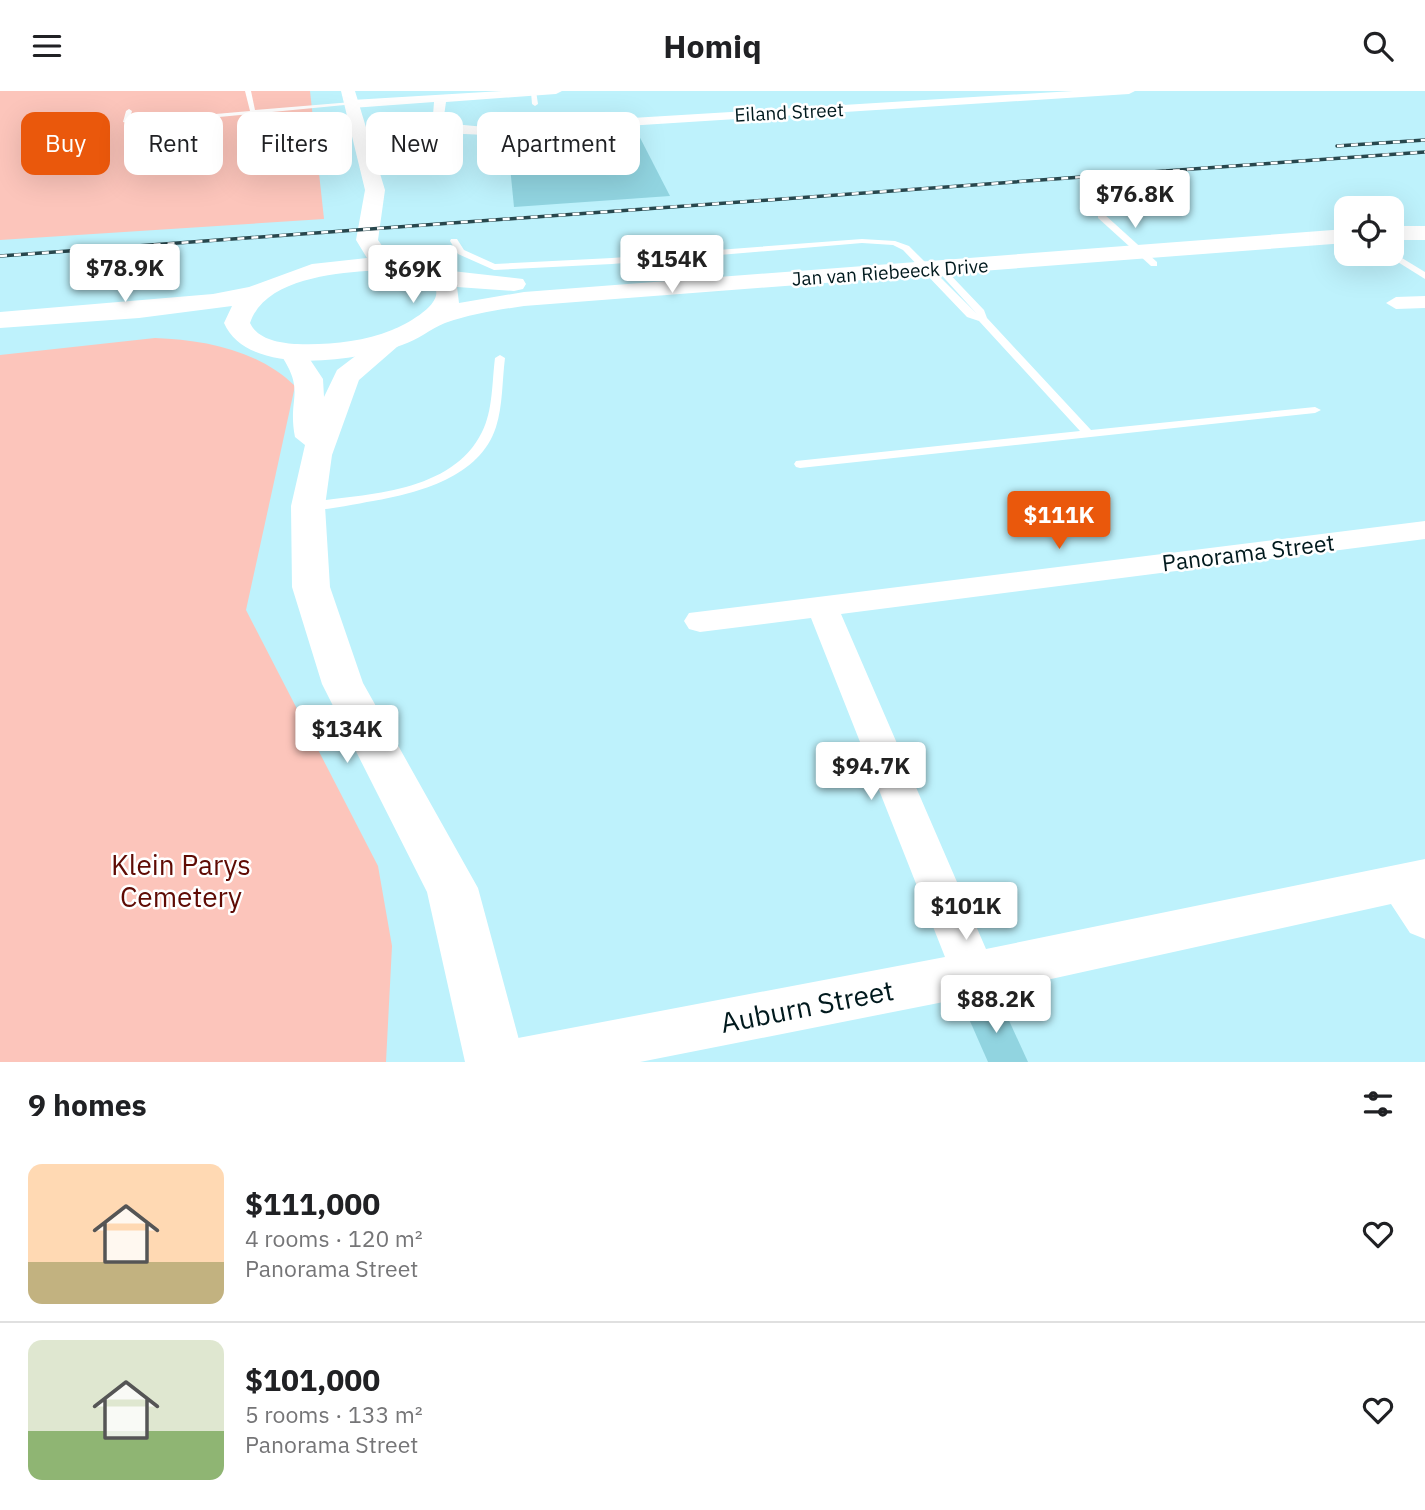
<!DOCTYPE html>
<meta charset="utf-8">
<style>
body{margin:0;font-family:"IBM Plex Sans",sans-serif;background:#f6f6f6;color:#202124;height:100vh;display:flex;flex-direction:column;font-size:26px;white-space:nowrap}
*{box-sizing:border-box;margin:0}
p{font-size:23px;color:#757577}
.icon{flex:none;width:38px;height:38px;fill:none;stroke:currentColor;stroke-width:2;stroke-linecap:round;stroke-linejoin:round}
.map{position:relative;height:971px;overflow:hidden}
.drawer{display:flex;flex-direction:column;background:#fff;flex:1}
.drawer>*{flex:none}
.guide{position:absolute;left:21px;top:21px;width:700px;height:63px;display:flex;gap:14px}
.controls{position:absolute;left:1334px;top:105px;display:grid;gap:14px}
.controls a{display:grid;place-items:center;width:70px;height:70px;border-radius:14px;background:#fff;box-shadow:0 7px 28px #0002;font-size:35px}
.price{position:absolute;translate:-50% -60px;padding:0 16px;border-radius:7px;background:#fff;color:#222;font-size:23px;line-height:46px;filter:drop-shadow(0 2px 4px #0008)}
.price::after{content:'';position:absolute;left:50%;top:42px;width:21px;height:16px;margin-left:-10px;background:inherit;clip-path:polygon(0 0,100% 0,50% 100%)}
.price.current{background:#ea580c;color:#fff}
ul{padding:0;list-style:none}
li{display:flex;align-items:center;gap:21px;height:175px;padding:0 28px}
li+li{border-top:2px solid #e0e0e0}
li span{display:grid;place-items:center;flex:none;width:196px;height:140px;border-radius:14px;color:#555}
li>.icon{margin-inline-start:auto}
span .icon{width:84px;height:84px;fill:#fffc;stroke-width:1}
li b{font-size:30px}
h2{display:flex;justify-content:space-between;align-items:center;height:84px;padding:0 28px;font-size:30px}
.tag{padding:0 24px;border-radius:14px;background:#fff;box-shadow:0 7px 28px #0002;font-size:24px;line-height:63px}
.tag.current{background:#ea580c;color:#fff}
header{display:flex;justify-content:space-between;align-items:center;height:91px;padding:0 28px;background:#fff;font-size:32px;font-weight:800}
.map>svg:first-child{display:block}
.green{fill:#fcc5bb}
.building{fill:#91d4e0}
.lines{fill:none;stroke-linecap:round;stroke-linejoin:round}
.service{fill:#fff;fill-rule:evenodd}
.minor{fill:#fff;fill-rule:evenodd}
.tertiary{fill:#fff;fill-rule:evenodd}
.secondary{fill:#fff;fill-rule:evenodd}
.rail-casing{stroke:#28474d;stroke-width:3.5}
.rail{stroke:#fff;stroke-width:2.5;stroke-dasharray:7;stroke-linecap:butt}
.labels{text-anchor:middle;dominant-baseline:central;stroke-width:5;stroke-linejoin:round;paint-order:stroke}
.far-street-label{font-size:19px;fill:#00191d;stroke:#fff}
.street-label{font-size:23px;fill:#00191d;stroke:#fff}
.near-park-label{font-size:28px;fill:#5f0b04;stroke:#fff}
.near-street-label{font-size:28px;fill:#00191d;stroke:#fff}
</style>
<header><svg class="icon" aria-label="menu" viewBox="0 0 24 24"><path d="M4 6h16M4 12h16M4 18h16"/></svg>Homiq<svg class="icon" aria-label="search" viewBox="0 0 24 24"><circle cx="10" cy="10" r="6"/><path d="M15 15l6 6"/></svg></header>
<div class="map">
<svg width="1425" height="971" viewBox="0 0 1425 971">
<rect width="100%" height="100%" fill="#bef2fc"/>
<!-- green -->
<g class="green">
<path d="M0,0H310L324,128L0,149Z"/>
<path d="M155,247C205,249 258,259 295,295L246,519L378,775L392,855L386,971H0V264Z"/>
</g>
<!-- building -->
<g class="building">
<path d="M635,37L670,105L514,116L507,45Z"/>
<path d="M1001,912L1028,971H988L966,921Z"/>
</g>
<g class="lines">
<!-- service -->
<g class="service">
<path d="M245,0H251L255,19L352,11L355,13L135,34L123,31L126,20L129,18L132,20L129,30H135L250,20Z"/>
<path d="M536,0L538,13L535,15L532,13L531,1Z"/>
<path d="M1098,123H1104L1157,171V175H1151L1098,127Z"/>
<path d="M451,148H457L464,159L495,173L612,167L862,148L895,150L909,155L977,223L935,177L942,175L984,219L987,227L1091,339L1315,316L1321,319L1315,322L800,377L796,376L794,373L796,370L1080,340L979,230L967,226L903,159L893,154L862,152L612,173L494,179L458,163L450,150Z"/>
<path d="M1392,161L1425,181V188L1385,163Z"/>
<path d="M500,264L505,267C502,290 503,314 496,336C480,386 419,402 373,410C355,413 322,421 304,418L303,415L309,411C367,403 452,402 482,341C493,320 492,290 495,267Z"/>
</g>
<!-- minor -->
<g class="minor">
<path d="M502,0H562L556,3L446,11L443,32L485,36L1073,0H1135L1129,3L485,44L444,42L432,37L434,11L352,17L346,13L352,9Z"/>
<path d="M1425,205V217L1396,218L1386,212L1396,206Z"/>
<path d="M1425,430V448L841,523L986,858L1425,768V848L1410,842L1391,813L974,905L640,971H494L501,954L518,947L945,866L811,527L700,541L689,538L684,530L689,522Z"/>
</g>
<!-- tertiary -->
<path class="tertiary" d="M392,241L401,244L405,249L359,289L332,364L325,415L330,496L363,592L478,797L525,971H465L427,801L322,593L292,496L291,415L305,354L295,346C287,305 307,302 279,261L283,255H301L323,288L324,306L337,279L383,244Z"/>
<!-- secondary -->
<g class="secondary">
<path d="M341,0H355L385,99L378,149L385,159L399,167L443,179L523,188L526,193L523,198L514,200L457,196L459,212L524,201L1346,138V152L524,215C497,219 471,223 445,232C430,238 418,249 402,254C357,270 248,287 224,232L232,215L139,227L0,237V221L213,203L249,196L312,173L367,167L356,149L365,99ZM366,180C383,180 403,179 419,185C463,202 412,231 392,239C362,251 329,254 297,253C281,252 258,249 250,232C264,190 327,183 366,180Z"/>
<rect x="1391" y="135" width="34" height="14"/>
</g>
<defs>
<g id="rail">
<path d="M1337,55L1425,49"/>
<path d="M0,165L1425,61"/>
</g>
</defs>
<!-- rail casing -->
<use href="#rail" class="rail-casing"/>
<!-- rail -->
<use href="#rail" class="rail"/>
</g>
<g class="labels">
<!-- far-street labels -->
<g class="far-street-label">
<text transform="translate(789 21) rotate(-3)">Eiland Street</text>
<text transform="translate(890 181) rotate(-4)">Jan van Riebeeck Drive</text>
</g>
<!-- street labels -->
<g class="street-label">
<text transform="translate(1248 461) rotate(-7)">Panorama Street</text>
</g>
<!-- near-park labels -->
<g class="near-park-label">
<text x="181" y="773">Klein Parys<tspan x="181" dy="32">Cemetery</tspan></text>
</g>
<!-- near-street labels -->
<g class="near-street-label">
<text transform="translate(807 915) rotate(-11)">Auburn Street</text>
</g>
</g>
</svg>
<div class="controls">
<a><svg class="icon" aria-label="locate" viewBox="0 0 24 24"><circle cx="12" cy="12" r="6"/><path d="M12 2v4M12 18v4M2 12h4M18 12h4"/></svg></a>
</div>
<b class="price" style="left:1135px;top:139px">$76.8K</b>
<b class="price" style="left:672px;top:204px">$154K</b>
<b class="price" style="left:125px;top:213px">$78.9K</b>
<b class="price" style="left:413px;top:214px">$69K</b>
<b class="price current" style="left:1059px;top:460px">$111K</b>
<b class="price" style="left:347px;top:674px">$134K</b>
<b class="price" style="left:871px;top:711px">$94.7K</b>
<b class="price" style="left:966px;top:851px">$101K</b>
<b class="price" style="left:996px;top:944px">$88.2K</b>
<div class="guide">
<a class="tag current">Buy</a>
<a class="tag">Rent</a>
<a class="tag">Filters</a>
<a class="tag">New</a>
<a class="tag">Apartment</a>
</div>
</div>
<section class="drawer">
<h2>9 homes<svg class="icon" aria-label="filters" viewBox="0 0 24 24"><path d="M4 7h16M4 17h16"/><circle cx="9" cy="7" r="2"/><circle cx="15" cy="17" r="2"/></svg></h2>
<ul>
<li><span style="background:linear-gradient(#ffd9b3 70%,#c2b280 0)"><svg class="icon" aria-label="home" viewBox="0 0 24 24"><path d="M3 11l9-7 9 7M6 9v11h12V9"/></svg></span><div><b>$111,000</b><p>4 rooms · 120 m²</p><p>Panorama Street</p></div><svg class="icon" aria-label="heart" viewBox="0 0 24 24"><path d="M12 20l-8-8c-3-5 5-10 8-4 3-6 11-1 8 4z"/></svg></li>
<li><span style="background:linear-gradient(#dfe7d0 65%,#8fb573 0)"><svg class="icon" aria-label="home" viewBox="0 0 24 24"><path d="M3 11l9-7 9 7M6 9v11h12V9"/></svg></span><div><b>$101,000</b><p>5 rooms · 133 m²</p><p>Panorama Street</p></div><svg class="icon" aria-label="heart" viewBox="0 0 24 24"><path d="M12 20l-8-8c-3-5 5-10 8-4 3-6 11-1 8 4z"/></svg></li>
</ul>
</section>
